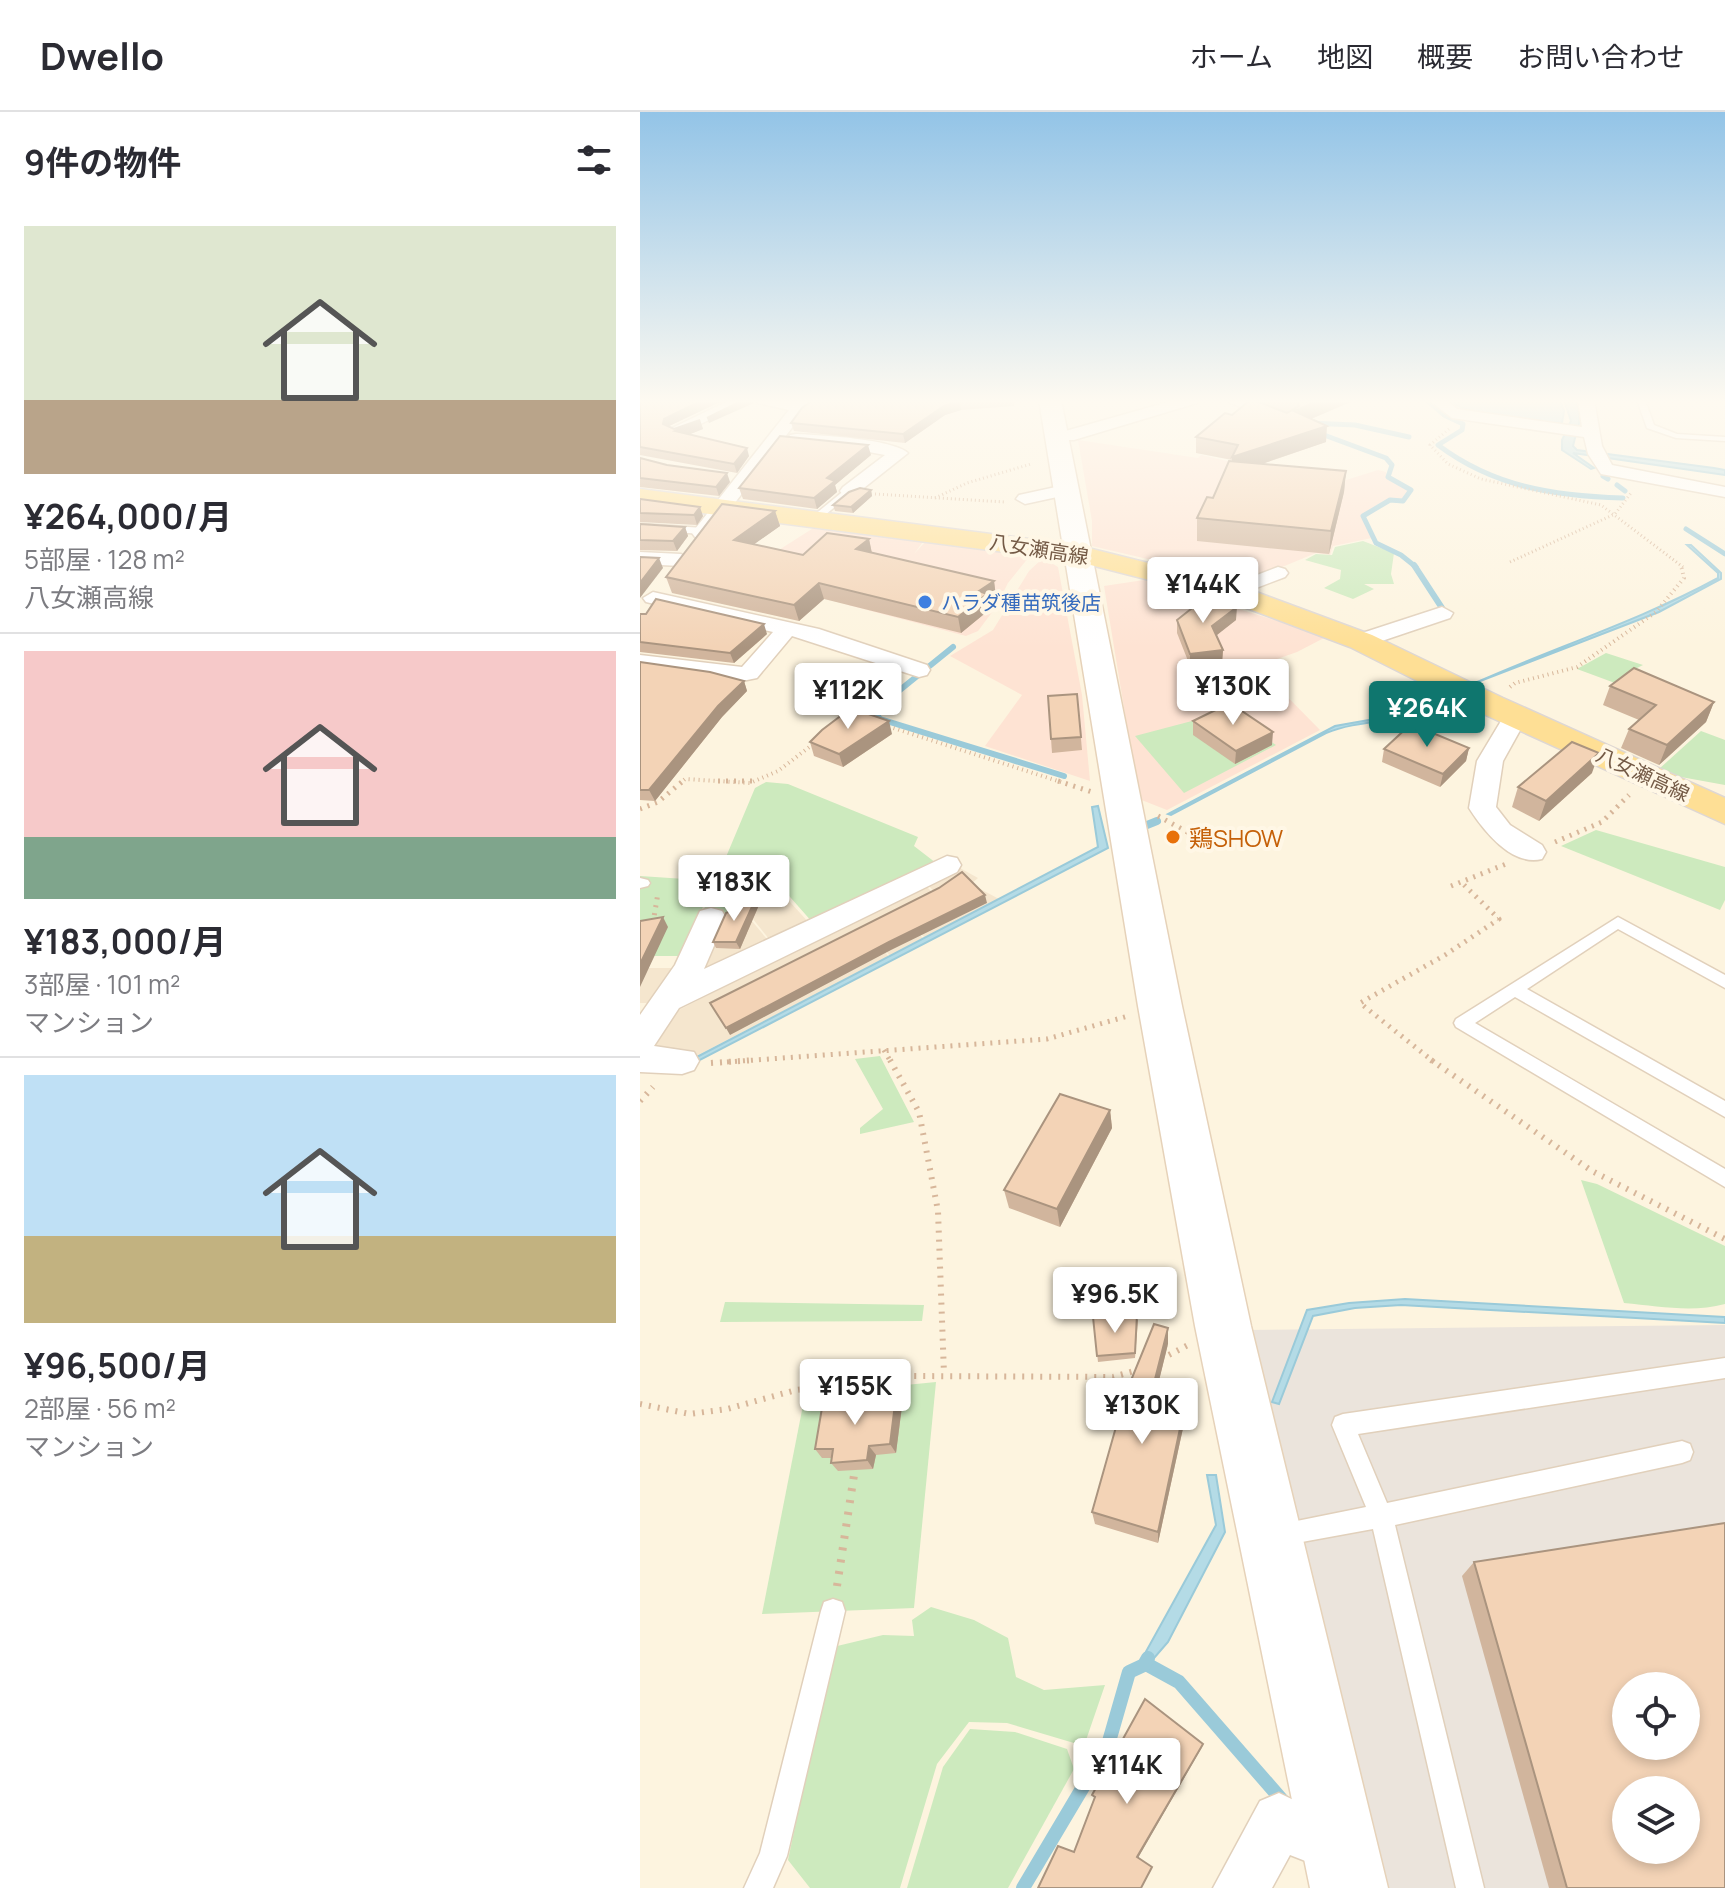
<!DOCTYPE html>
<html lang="ja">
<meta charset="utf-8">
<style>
body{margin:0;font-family:Manrope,"Noto Sans JP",sans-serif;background:#f2f2f3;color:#2b2b33;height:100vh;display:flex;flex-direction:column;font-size:30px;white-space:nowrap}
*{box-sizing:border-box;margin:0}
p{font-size:26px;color:#7c7c81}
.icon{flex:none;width:44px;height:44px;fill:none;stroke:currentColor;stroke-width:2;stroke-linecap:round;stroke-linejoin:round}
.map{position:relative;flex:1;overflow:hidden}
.sheet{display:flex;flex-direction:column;background:#fff;width:640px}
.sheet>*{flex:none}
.controls{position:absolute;left:972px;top:1560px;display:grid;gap:16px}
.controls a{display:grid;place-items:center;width:88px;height:88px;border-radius:50%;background:#fff;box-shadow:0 4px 12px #0003;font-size:40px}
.price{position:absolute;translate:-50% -68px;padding:0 18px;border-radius:8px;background:#fff;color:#222;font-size:26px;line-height:52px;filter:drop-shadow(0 2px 4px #0008)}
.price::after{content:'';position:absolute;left:50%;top:48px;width:24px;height:18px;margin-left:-12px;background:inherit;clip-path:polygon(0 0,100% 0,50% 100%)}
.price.on{background:#0f766e;color:#fff}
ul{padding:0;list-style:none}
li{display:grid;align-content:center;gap:16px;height:424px;padding:0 24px}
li+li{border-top:2px solid #e1e1e2}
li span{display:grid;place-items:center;height:248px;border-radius:0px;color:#555}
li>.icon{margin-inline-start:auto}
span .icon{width:144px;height:144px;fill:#fffc;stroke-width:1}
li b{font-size:34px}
h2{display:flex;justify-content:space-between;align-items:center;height:96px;padding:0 24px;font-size:34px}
header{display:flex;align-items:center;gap:48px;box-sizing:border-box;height:112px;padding:0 40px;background:#fff;border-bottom:2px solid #e1e1e2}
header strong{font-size:38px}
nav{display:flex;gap:44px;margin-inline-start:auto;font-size:28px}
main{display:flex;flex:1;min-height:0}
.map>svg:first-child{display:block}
.residential{fill:#f5e6ce}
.commercial{fill:#fee3d3}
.industrial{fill:#ebe4dc;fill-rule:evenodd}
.green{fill:#cdeabe}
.water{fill:#b4dbe6;stroke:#9acad9;stroke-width:2}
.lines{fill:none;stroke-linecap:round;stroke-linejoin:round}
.stream-far3{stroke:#9acad9;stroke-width:5}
.stream-far2{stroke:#9acad9;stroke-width:6}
.stream-far1{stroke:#9acad9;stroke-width:8}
.stream{stroke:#9acad9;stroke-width:14}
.lane-casing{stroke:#e1d0bb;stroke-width:3}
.street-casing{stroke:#e1d0bb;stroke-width:3}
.secondary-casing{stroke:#e6d2b9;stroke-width:3}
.primary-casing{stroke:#ded7d3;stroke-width:3}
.path-far4{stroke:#d7b69a;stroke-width:3;stroke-dasharray:1 3;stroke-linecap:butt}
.path-far3{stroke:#d7b69a;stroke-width:4;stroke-dasharray:1 4;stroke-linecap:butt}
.path-far2{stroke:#d7b69a;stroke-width:5;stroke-dasharray:2 6;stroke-linecap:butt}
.path-far1{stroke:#d7b69a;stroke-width:6;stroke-dasharray:2 7;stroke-linecap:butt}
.path{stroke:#d7b69a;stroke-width:8;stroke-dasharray:3 9;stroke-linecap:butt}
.lane{fill:#fff;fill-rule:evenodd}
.street{fill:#fff;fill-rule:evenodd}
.secondary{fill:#fff;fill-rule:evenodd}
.primary{fill:#fedf95;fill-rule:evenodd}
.wall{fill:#d1b59d}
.shaded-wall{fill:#aa947f}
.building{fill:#f3d3b6;stroke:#aa947f;stroke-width:2;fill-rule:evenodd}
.shop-dot{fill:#3f7fe0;stroke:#fff7e6;stroke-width:3}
.food-dot{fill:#e8710a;stroke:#fff7e6;stroke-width:3}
.labels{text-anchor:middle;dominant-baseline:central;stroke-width:8;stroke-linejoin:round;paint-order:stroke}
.far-street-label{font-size:20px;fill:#745a46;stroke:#fff7e6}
.far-shop-label{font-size:20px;fill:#366cbe;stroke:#fff7e6;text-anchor:start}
.food-label{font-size:24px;fill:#c56008;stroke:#fff7e6;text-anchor:start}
</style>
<header>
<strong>Dwello</strong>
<nav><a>ホーム</a><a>地図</a><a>概要</a><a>お問い合わせ</a></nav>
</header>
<main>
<section class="sheet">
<h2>9件の物件<svg class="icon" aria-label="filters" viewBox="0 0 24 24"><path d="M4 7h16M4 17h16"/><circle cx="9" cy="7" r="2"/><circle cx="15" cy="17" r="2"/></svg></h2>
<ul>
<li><span style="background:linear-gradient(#dfe7d0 70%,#b9a48a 0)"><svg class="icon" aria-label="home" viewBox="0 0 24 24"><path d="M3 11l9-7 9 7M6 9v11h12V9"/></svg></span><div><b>¥264,000/月</b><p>5部屋 · 128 m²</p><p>八女瀬高線</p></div></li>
<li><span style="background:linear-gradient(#f6c9c9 75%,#7fa58c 0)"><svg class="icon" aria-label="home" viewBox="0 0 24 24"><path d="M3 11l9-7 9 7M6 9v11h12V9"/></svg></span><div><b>¥183,000/月</b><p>3部屋 · 101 m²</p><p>マンション</p></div></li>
<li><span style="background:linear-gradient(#bfe0f5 65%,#c2b280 0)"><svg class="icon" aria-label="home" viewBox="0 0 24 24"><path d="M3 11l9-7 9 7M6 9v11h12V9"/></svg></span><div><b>¥96,500/月</b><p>2部屋 · 56 m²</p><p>マンション</p></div></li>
</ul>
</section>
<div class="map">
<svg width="1085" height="1776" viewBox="0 0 1085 1776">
<rect width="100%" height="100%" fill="#fdf4df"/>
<!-- residential -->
<g class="residential">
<path d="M320,756L338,766L331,772L359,787L285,826L251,792L283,826L250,844L235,827L249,845L52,946L10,936L33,901L285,773L318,806L288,773Z"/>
<path d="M140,779L171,813L133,832L104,796Z"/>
<path d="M102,797L131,832L59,859L82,806Z"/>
<path d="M0,856H39L14,891H0Z"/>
</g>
<!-- commercial -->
<g class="commercial">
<path d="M438,328L558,346L561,343L617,356L678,377L738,358L746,360V365L769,378L763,389L750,387L722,403L732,426L693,434L690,443L676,441L599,473L529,452L452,434V409Z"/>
<path d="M175,415L285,427L274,442L287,428L389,445L368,471L356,495L338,519L326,524L208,493L249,462L131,443Z"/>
<path d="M403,446L418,455L442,583L450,669L345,634L382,583L310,544L353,518L389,459Z"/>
<path d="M504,468L657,515L684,526L657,540L617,554L680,618L527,698L499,687L464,474Z"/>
</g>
<!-- industrial -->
<path class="industrial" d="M1085,1213V1776H734L604,1218ZM986,1574H1046V1634H986ZM986,1678H1046V1738H986Z"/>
<!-- green -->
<g class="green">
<path d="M723,429L754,441L751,462L754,472H724L734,477L713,487L684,476L700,467L701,458L665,448L676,442L692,443L695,435Z"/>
<path d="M966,541L1003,553L995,557L983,574L937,557Z"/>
<path d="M586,600L636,633L544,681L495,624Z"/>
<path d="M1061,619L1085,628V673L1041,665L1019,657Z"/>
<path d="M126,670L148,672L278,725L274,734L296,751L173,811L143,777L84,804L62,802L115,676Z"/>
<path d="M956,718L1085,755V788L1080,798L921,734Z"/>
<path d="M0,764L45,767L70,778L42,844H0Z"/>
<path d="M240,944L274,1010L220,1022V1016L243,997L215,947Z"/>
<path d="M941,1068L957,1072L1085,1134V1192C1052,1201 1018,1194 984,1191Z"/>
<path d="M85,1190L284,1193L282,1209L80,1210Z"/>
<path d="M296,1270L274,1496L122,1502L165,1283Z"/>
<path d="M291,1495L334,1508L368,1526L376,1565L404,1578L465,1573L444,1634L367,1611L329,1610L297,1652L260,1776H170L148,1748L193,1535L243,1523L274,1524L272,1508Z"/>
<path d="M330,1617L375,1620L427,1637L434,1657L368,1776H267L303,1655Z"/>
</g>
<!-- water -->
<g class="water">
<path d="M809,288H920L924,299L922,311C894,310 830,306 809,288Z"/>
<path d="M924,288H936C943,312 938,312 933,334L937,338L1074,356L1085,358V363L933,341L954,356L951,357L922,338V328L931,309Z"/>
<path d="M1047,433H1051L1081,461V467L1019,500L835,571C916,535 1001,508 1078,466V461Z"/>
<path d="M807,585L810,588C773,612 726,605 686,621L531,703L528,702L695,614L791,597Z"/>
<path d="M458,694L468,736L58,949L53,947L458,735L452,695Z"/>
<path d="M765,1187L1085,1205V1211L761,1193L715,1196L673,1204L639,1292L632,1290L667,1198L709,1191Z"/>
<path d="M567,1363H576L585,1420L528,1530L508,1553L498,1554L576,1413Z"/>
</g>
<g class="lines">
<!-- stream-far3 -->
<g class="stream-far3">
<path d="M787,288L804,303L823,312L822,318L798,333C854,375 914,384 983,386"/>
<path d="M669,311L715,313L769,325"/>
<path d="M676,320L746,346L752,353L748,365L771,378L763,389L750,388L723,404L736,431L761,443L776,455"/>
<path d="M963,364L968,367"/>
<path d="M977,373L985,379"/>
<path d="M1046,417L1085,442"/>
</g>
<!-- stream-far2 -->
<g class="stream-far2">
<path d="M774,453L802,496"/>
<path d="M313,535L234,599L240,607L424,664"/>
</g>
<!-- stream-far1 -->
<path class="stream-far1" d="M507,713L517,709"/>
<!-- stream -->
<g class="stream">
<path d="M508,1553L539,1570L642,1688"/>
<path d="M383,1776L468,1633L489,1560L504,1553L508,1546"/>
</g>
<defs>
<g id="lane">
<path d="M997,288H1005L1014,313L1037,322L1085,325V329L1036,326L1007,316Z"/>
<path d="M206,377L214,379L179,408H173V404Z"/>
<path d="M0,412L64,416L69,419L64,422L0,418Z"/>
<path d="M0,766L8,768L10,771L8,774L0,776Z"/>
<path d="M978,805L1085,863V876L978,817L887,877L1085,989V1005L875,885L835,911L1085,1057V1075L816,915L814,911L816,907Z"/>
<path d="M1085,1246V1266L718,1322L747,1391L1042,1329L1050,1332L1053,1340L1050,1348L1042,1351L755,1413L844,1776H816L733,1417L640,1434L632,1430L628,1422L632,1414L726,1395L692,1313L695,1305L703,1302Z"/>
<path d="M193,1487L202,1490L205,1499L147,1744L133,1776H104L120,1741L181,1499L184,1490Z"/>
</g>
<g id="street">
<path d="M90,288H110L42,321L36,323L28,318Z"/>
<path d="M115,288H173L69,425H55L52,421L55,417L149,298L117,291Z"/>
<path d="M535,288H559L557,291L434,328H422L420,324L422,320Z"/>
<path d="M584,288H606L653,308L645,313L639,311Z"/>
<path d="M789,288H806L817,297L942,315L938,288H954L962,334L972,353L1085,375V385L961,362L948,342L944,325L812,306Z"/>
<path d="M156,322C179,323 253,327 268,341L215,383H203L200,379L203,375L245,343L202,335L150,331L148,327L150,323Z"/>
<path d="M425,373L434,378L431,382L385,392L376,387L379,383Z"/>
<path d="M0,440L41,442L51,448L41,454L0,452Z"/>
<path d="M638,455L645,457L648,461L645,465L590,486L580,480L583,476Z"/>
<path d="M13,480L179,517L287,553L290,558L287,563L279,565L152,524L117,566L97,570L0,557V543L102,555L133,520L6,490L3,486Z"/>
<path d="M802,495L813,501L810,506L721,536L710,529L713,524Z"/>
<path d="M876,597L885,599L888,604L863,649L856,695L870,713L902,733L906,740L902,747C872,755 843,718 829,696L837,649L867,599Z"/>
<path d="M307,744L317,746L321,753L317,760L39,896L14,934L54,940L59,949L54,958L42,962L0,960V903L35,853L60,799L71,796L82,799L86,806L64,857Z"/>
<path d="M639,1681L687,1704L695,1723L687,1742L668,1750L650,1743L632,1776H573L620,1689Z"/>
</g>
<path id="secondary" d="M399,288H421L542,894L611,1214L748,1776H670L555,1214L498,894Z"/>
<path id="primary" d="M0,377L436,433L600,474L732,523L863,586L1085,686V712L839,600L710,535L580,486L435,449L0,393Z"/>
</defs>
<!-- lane casing -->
<use href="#lane" class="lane-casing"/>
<!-- street casing -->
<use href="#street" class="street-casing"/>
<!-- secondary casing -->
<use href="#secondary" class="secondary-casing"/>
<!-- primary casing -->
<use href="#primary" class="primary-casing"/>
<!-- path-far4 -->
<g class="path-far4">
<path d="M809,317L790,333L808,352L841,367L961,393L1043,455"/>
<path d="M235,382L365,390"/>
<path d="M295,386L327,371L391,352"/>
<path d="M870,450L975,402L991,381"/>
</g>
<!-- path-far3 -->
<g class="path-far3">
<path d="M870,575L875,571L937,555L1016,500L1044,466L1041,453"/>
<path d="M221,602L259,573"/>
<path d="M244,613L424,671"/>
<path d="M40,671L45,667L110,671L138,659L176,630"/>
</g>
<!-- path-far2 -->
<g class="path-far2">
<path d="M78,669H115"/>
<path d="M418,669L452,680"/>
<path d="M0,697L18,690L43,669"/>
<path d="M518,704L569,732L574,739"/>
<path d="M915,730L962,710L989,683"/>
<path d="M811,774L866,752"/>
<path d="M13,811L18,781"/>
<path d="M244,938L251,950"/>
<path d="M87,950L407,927L488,904"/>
<path d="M794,950L720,891L805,843L859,807L821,770"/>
</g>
<!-- path-far1 -->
<g class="path-far1">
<path d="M250,948L279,1000L298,1099L304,1262"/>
<path d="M791,948L952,1059L1085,1127"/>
<path d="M71,951L115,948"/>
<path d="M0,989L13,975"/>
<path d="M521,1247L548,1233"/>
<path d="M0,1292L50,1302L87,1297L156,1278L267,1264L473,1265L501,1257"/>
</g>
<!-- path -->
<path class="path" d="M197,1474L214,1363"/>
<!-- lane -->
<use href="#lane" class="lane"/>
<!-- street -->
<use href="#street" class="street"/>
<!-- secondary -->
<use href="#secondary" class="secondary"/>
<!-- primary -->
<use href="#primary" class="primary"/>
</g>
<!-- wall -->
<g class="wall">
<path d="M0,288H84L29,314L34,317L60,308L63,317L50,322L109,344L97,361L0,343Z"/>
<path d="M173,288H381L374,289V294L321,298L305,303L265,331L154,319L151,311Z"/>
<path d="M623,288H715L671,307L686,330L622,352L706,359L704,380L689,442L557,429V406L573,386L592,348L556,341V325L592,303L622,291Z"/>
<path d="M231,343L195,373L197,380L177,397L103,387L99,376Z"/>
<path d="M0,346L90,370L79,384L0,375Z"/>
<path d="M231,378L232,384L213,401L195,399L193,393Z"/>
<path d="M0,387L63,404L57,413L0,410Z"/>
<path d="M135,399L140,414L114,432L163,443L229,427L232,441L354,469L356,485L348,490L349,498L321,521L184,487L159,509L32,481L26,465Z"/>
<path d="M0,412L45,415L48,424L37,439L0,438Z"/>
<path d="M0,502L127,522L94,551L0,540Z"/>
<path d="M537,508H596L576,523L583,538L582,551L550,554L537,521Z"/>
<path d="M0,550L104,569L107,579L82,605L15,689L0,688Z"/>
<path d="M970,574L1074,590L1066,610L1019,653L981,636L989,617L999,608L963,593Z"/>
<path d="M437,582L442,638L412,641L408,584Z"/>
<path d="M553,609L632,633L595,652L553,623Z"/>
<path d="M252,622L203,655L174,644L170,630Z"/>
<path d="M829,636L826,649L800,675L742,650L744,637Z"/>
<path d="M952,661L899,709L872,695L878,675Z"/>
<path d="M119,793L100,837L76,836L73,830Z"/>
<path d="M470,998L472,1016L420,1115L369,1096L364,1078Z"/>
<path d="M453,1205L498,1208L495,1246L458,1250Z"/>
<path d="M528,1232L517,1276L542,1292L545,1307L518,1431L455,1412L452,1400Z"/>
<path d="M256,1284L262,1294L256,1341L236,1343L233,1357L198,1359L191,1351V1346H182L175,1337Z"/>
<path d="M834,1450L1085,1776H909L822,1464Z"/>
</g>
<!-- shaded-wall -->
<g class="shaded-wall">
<path d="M63,288H84L27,315L23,312L24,307Z"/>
<path d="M108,288H113L114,291L69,311L67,306Z"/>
<path d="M680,288H715L652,315L654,299Z"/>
<path d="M320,289L321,298L305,303L265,331L263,322L304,294Z"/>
<path d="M60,308L63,317L38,327L35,319Z"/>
<path d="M687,314L686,330L592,362V345Z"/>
<path d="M228,333L231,343L195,373L197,380L177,397L174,386L187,366Z"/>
<path d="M107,336L109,344L97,361L94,352Z"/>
<path d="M706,359L704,380L689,442L691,419Z"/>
<path d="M87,361L90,370L79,384L76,375Z"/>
<path d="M231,378L232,384L213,401L211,395Z"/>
<path d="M60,395L63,404L57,413L54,403Z"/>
<path d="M135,399L140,414L99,443L94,428Z"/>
<path d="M45,415L48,424L37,439L33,429Z"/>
<path d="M229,427L232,442L216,437Z"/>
<path d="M19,446L23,456L0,486V471Z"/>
<path d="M354,469L356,485L348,490L349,498L321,521L318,505L339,479Z"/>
<path d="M179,471L184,487L159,509L154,493Z"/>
<path d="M597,495L596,508L572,527V514Z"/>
<path d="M124,512L127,522L94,551L90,541Z"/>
<path d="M583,538L582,551L550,554V542Z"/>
<path d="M104,569L107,579L82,605L15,689L9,678L78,594Z"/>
<path d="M1074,590L1066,610L1019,653L1027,633Z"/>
<path d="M249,609L252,622L203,655L199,642Z"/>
<path d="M633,620L632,633L595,652L596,639Z"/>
<path d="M829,636L826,649L800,675L803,662Z"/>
<path d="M959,641L952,661L899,709L906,689Z"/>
<path d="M345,783L347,791L251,838L90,923L86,916L249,830Z"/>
<path d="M116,786L119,793L100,837L96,830Z"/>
<path d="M23,805L28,815L0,875V852Z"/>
<path d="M470,998L472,1016L420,1115L417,1097Z"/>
<path d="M528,1216V1232L514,1289L513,1275Z"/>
<path d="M256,1284L262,1294L256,1341L250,1332Z"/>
<path d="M545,1293V1307L518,1431V1420Z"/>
<path d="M229,1334L236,1343L233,1357L227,1348Z"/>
<path d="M563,1632L562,1635L498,1746L497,1745Z"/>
</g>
<!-- building -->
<g class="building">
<path d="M0,288H63L24,307L23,312L34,317L60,308L35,319L107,336L94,352L0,335Z"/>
<path d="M103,288H108L67,306Z"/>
<path d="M173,288H340L320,289L304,294L263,322L151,311L162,296Z"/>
<path d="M610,288H614L647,301L659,294L657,290L651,288H680L654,299L687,314L592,345L598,333L556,325L585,301L592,303Z"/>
<path d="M140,324L228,333L187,366L195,369L174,386L99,376Z"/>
<path d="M0,346L27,353L87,361L76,375L0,366Z"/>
<path d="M589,349L706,359L691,419L557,406L567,385L573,386Z"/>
<path d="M220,376L231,378L211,395L193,393L209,380Z"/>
<path d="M0,387L60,395L54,403L0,401Z"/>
<path d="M82,392L135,399L94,428L163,443L187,421L229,427L216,437L354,469L339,479L347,482L318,505L179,471L154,493L26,465Z"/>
<path d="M0,412L45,415L33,429L0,428Z"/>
<path d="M0,445L19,446L0,471Z"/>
<path d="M566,485L597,495L572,514L583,538L550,542L537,508Z"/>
<path d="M16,487L124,512L90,541L0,530V502H6Z"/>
<path d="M0,550L70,560L104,569L78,594L9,678H0Z"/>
<path d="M994,556L1074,590L1027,633L989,617L1016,593L970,574Z"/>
<path d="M437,582L441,625L411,627L408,584Z"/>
<path d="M590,591L633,620L596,639L553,609Z"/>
<path d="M211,596L249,609L199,642L170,630L182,618Z"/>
<path d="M771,612L829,636L803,662L744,637Z"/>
<path d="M932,630L959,641L906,689L878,675Z"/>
<path d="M322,760L345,783L249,830L86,916L70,891L299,776Z"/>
<path d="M116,786L96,830H73L86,801Z"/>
<path d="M23,805L0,852V809Z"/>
<path d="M420,982L470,998L417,1097L364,1078Z"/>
<path d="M497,1202L495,1241L457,1244L453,1205Z"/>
<path d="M514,1212L528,1216L513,1275L542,1283L540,1291L545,1293L518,1420L452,1400L485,1283Z"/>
<path d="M256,1284L250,1332L229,1334L227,1348L191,1351L193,1337H175L183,1290Z"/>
<path d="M1085,1411V1776H927L834,1450ZM986,1574H1046V1634H986ZM986,1678H1046V1738H986Z"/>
<path d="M505,1587L563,1632L497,1745L512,1755L501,1776H398L418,1734L434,1740L455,1685L452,1683Z"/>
</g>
<!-- sky -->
<linearGradient id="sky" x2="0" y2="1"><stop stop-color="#93c4e7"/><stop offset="0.54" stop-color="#fefaf1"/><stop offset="1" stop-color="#fefaf1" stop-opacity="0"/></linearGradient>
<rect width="1085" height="536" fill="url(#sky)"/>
<!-- markers -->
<circle class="shop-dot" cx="285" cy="490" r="8"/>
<circle class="food-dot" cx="533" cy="725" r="8"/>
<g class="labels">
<!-- far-street labels -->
<g class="far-street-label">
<text transform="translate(399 437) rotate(9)">八女瀬高線</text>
<text transform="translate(1003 662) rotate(25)">八女瀬高線</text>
</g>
<!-- far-shop labels -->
<g class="far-shop-label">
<text x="301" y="490">ハラダ種苗筑後店</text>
</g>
<!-- food labels -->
<g class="food-label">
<text x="549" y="725">鶏SHOW</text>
</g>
</g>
</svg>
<div class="controls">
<a><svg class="icon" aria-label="locate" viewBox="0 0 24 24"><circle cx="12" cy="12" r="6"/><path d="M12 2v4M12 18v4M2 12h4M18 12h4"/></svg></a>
<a><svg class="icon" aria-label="layers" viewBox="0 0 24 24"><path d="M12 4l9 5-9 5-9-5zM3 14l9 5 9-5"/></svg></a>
</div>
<b class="price" style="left:563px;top:513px">¥144K</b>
<b class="price" style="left:593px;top:615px">¥130K</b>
<b class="price" style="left:208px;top:619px">¥112K</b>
<b class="price on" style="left:787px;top:637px">¥264K</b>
<b class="price" style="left:94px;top:811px">¥183K</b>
<b class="price" style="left:475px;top:1223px">¥96.5K</b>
<b class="price" style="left:215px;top:1315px">¥155K</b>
<b class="price" style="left:502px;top:1334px">¥130K</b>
<b class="price" style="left:487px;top:1694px">¥114K</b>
</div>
</main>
